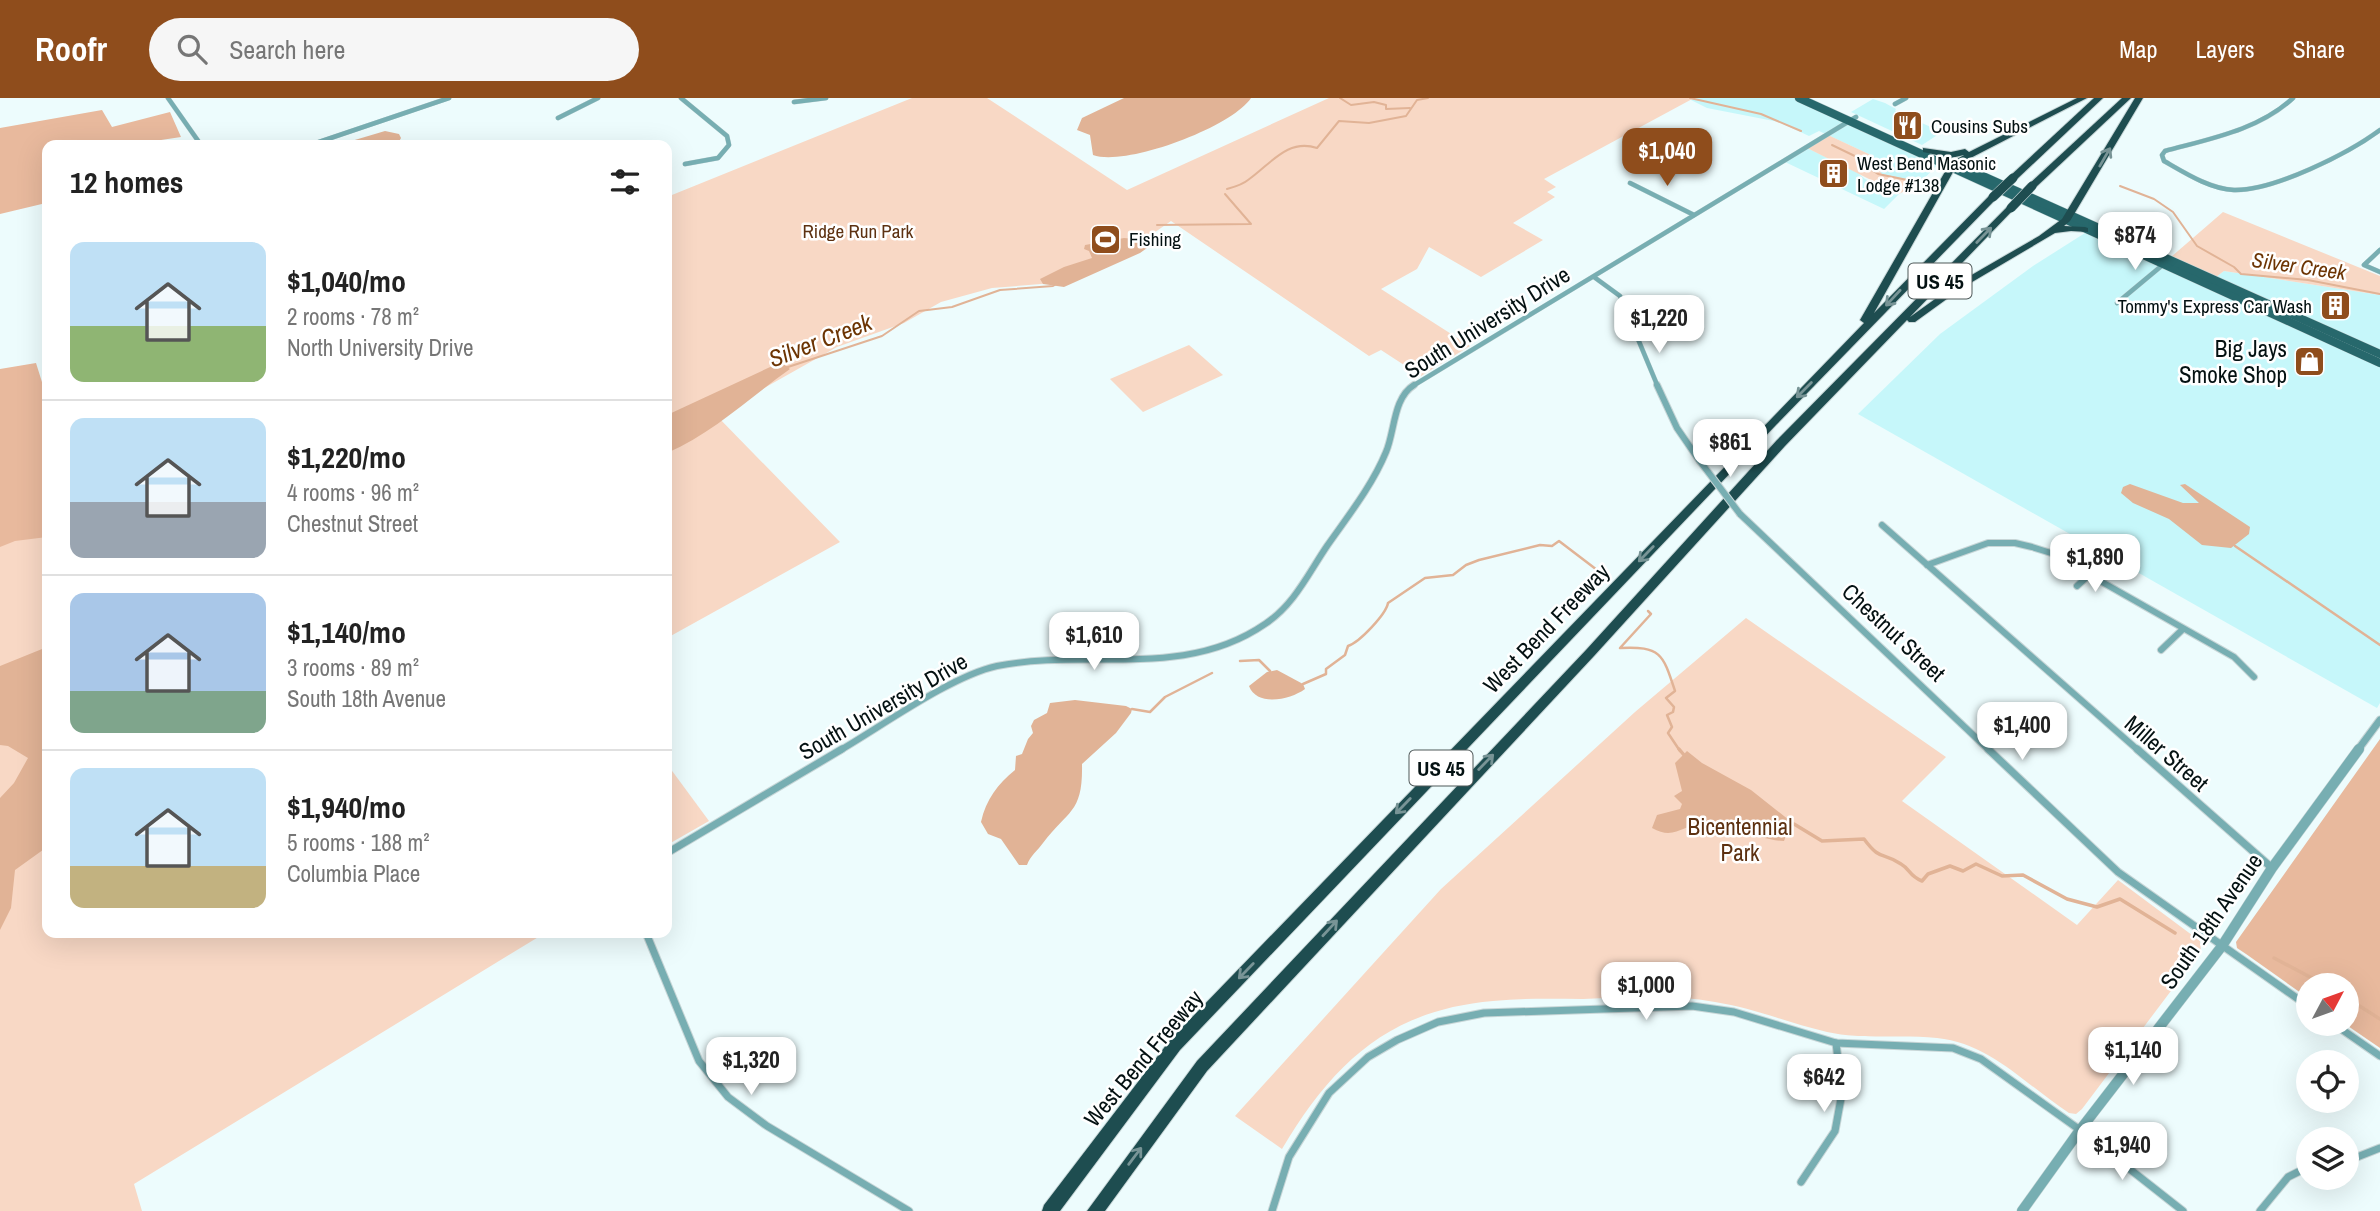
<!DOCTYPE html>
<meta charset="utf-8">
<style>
body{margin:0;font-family:"Archivo Narrow",sans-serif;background:#f6f6f6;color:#222;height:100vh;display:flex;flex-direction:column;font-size:26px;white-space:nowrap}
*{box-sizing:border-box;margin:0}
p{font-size:23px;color:#767676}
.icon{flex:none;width:38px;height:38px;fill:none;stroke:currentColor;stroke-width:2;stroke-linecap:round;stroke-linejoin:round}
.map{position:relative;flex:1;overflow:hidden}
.side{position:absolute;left:42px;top:42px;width:630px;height:798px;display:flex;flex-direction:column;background:#fff;border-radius:14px;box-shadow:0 7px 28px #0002}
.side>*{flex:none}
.needle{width:46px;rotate:49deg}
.fabs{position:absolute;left:2296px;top:875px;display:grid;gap:14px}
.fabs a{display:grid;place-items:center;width:63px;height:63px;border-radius:50%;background:#fff;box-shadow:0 7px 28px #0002;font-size:35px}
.price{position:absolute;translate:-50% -60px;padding:0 16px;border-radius:14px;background:#fff;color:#222;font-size:23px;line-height:46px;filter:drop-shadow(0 2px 4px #0008)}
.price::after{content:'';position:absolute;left:50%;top:42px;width:21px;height:16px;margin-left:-10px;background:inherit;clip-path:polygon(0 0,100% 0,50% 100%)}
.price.active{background:#8f4d1c;color:#fff}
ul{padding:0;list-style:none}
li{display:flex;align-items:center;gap:21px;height:175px;padding:0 28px}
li+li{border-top:2px solid #e0e0e0}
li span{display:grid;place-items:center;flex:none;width:196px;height:140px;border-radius:14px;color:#555}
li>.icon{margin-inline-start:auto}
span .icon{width:84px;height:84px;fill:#fffc;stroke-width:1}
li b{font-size:30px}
h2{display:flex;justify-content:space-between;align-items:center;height:84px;padding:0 28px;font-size:30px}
header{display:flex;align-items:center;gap:42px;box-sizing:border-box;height:98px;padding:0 35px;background:#8f4d1c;color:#fff}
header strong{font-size:33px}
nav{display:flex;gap:38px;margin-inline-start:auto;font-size:24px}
.search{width:490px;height:63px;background:#f6f6f6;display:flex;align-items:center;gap:18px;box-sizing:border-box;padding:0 24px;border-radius:38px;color:#767676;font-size:26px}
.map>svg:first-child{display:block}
.built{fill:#c6f7fa}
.green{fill:#f8d8c5}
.forest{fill:#e8b99d}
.water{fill:#e1b396}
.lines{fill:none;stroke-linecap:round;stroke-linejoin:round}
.stream-far2{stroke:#e1b396;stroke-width:2}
.stream-far1{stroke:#e1b396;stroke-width:2.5}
.stream{stroke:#e1b396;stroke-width:3.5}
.minor-far2-casing{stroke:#c8d6d7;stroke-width:5}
.minor-far1-casing{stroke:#c8d6d7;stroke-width:8}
.minor-casing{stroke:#c8d6d7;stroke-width:9}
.tertiary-far1-casing{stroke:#c8d6d7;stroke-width:9}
.tertiary-casing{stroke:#c8d6d7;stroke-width:11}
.primary-casing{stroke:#c8d6d7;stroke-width:9}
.motorway-casing{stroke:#c8d6d7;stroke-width:2}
.minor-far2{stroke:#77aeb2;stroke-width:4.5}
.minor-far1{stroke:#77aeb2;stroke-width:6}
.minor{stroke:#77aeb2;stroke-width:7}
.tertiary-far1{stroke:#77aeb2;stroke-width:7}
.tertiary{stroke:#77aeb2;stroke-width:10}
.primary{stroke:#27686c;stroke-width:8}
.motorway{fill:#1e4d50;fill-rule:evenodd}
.minor-bridge-casing{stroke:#c8d6d7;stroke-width:8;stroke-linecap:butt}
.motorway-bridge-casing{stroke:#c8d6d7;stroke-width:10;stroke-linecap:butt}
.minor-bridge{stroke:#77aeb2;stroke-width:6}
.motorway-bridge{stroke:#1e4d50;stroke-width:9}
.oneway{stroke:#789496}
.labels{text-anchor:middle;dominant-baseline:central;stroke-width:5;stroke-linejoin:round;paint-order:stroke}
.far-poi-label{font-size:19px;fill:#041112;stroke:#fff;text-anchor:start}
.far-park-label{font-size:19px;fill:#5d3111;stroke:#fff}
.far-water-label{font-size:21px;font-style:italic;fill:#6c3403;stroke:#fff}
.shield{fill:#fff;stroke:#4f5859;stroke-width:2}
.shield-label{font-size:21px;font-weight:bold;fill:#041112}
.street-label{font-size:23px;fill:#041112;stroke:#fff}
.poi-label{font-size:23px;fill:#041112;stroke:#fff;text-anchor:end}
.park-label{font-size:23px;fill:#5d3111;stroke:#fff}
.water-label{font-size:24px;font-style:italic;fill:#6c3403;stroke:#fff}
</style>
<header>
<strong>Roofr</strong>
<div class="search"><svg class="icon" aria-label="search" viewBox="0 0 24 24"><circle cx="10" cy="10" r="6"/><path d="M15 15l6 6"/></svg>Search here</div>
<nav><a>Map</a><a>Layers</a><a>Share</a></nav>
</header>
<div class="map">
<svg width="2380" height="1113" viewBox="0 0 2380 1113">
<rect width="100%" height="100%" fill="#edfcfd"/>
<!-- built -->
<g class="built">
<path d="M1694,0H1794L1937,67L1921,84L1881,76L1870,61L1873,58L1819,33L1809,38L1779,24L1707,10L1691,2Z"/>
<path d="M1873,1L1885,5L1896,11L1895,13L1942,34L1922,47L1851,14Z"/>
<path d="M1807,50L1858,75L1865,81L1899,96L1884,111L1785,64Z"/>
<path d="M2085,135L2380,268V605L2377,610L1858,316L1940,236L2033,168Z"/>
<path d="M2224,173L2380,197V253L2216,179Z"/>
</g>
<!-- green -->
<g class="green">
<path d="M912,0H987L1127,92L1329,0H1694L1544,81L1556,89L1547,94L1555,99L1513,125L1543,142L1481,179L1429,149L1417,171L1381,191L1470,248L1421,278L1381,252L1369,258L1171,123L1138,146L1066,184L992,190L941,204L904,225L837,249L716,317L840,444L667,540V99Z"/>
<path d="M1828,37L1873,58L1870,61L1882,76L1921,84L1899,96L1807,50Z"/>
<path d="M2223,114L2380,178V197L2224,173L2216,179L2171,159Z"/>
<path d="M1189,247L1223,277L1143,314L1110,281Z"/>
<path d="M47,349V835H545L134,1086L142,1113H0V368Z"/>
<path d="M1746,520L1946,659L1902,703L2077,827L2118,782L2200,843L2201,853L2082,1011L2076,1016L2069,1015C2027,988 1990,945 1937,940C1901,936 1864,942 1827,934C1789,925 1753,910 1715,904C1671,896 1626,900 1583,901C1553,901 1523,900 1493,903C1389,912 1333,965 1282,1051L1235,1018L1441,791L1635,614Z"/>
<path d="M667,666L709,723L667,747Z"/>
</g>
<!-- forest -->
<g class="forest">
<path d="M102,12L112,29L170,14L181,39L128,47H47L46,105L0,116V30Z"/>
<path d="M36,265L47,300V439L15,443L0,449V271Z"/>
<path d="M2380,641V950L2345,926L2347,887H2308V900L2246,856L2237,850L2236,844Z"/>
</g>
<!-- water -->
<g class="water">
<path d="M1124,0H1251C1232,29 1126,69 1093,57L1090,37L1077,32L1082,20Z"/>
<path d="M385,33L399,36L401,40L397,47H338Z"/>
<path d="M1124,140L1157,143L1140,155L1064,189L1043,186L1040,181L1064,169L1092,160L1089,153L1084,151L1085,147Z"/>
<path d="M781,264L790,271C749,300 713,335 667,355V317Z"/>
<path d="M2130,386L2183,405H2199L2180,387L2185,386L2250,429L2249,436L2231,450L2202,447L2169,421L2133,405L2121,395L2123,389Z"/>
<path d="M47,549V749L15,772L11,810L0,832V700L14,685L28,660L8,648L0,647V568Z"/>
<path d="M1277,572L1303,586L1305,591C1290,602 1257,609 1249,588L1267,574Z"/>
<path d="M1075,602L1126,608L1132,611L1131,615L1116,635L1082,666C1083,715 1069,711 1043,745C1038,752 1030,758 1027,767H1019L1001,741L988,736L981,724C986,701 998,686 1015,672L1016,658L1022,656L1028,641L1033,635L1031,628L1034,622L1047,615L1050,605Z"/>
<path d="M1687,653L1702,665L1751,692L1794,726L1789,730L1784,743C1757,742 1732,726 1704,726C1682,726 1675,743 1652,730L1657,717L1680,711L1682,706L1674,698L1682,693L1675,665Z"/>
</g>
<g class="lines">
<!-- stream-far2 -->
<g class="stream-far2">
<path d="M1340,0L1351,7L1374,4L1386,7V11L1410,10"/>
<path d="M1690,0L1761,16L1801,33"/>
<path d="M1832,47L1865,63L1870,71L1878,76L1922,85"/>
<path d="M2120,88L2154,101L2173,114L2197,148L2234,169L2241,176L2308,182L2380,196"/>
<path d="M1227,91C1234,89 1242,87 1248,82C1270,67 1287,40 1317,50L1339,23L1369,25L1406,18L1417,2L1428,0"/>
<path d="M1157,127L1251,126L1225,96"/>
<path d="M1138,143L1146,139"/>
<path d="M785,270L882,238L919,213L952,209L1000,192L1053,188L1058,185"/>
</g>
<!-- stream-far1 -->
<g class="stream-far1">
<path d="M2235,448L2380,547"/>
<path d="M1648,513L1651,516L1620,550C1661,548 1663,556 1675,593L1666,600L1674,609L1673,614L1667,617L1672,629L1668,635L1680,653"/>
<path d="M1240,563L1259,562L1270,573"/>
<path d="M1303,586L1326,576V571L1345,557L1348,548C1360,544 1386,516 1388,505L1425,480L1453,477L1466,467L1479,462L1540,447L1552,448L1559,443L1601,475"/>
<path d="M1132,611L1150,614L1165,599L1212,575"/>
</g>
<!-- stream -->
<g class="stream">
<path d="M1679,651L1684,657"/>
<path d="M1794,726L1822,743L1864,741C1881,764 1882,753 1901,766C1910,771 1909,778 1922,783L1928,776L1950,768L1963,773L1976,766L2002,778L2023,777L2067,801L2097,809L2120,801L2175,835"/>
<path d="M2274,860L2325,887"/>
<path d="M2347,900L2380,921"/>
</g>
<defs>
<g id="minor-far2">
<path d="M168,0L201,47"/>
<path d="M681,0L727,38L729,47L718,60L685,66"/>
<path d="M2293,0C2259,32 2209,41 2165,53L2162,57L2164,63C2185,75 2210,91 2234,92C2274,93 2349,55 2380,32"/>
<path d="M794,4L826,0"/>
<path d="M1895,6L1906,0"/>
<path d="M558,20L598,0"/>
<path d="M310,47L449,0"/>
<path d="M1630,85L1694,117"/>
<path d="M2380,152L2364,167L2380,174"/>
<path d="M1594,179L1620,198L1658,289"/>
<path d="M2117,205L2165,165"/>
<path d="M1411,289L1856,19"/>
</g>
<g id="minor-far1">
<path d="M1657,287L1677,330L1699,362"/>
<path d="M1740,416L1990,653"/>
<path d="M1882,427L2139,653"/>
<path d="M1927,467L1988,445H2015L2032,449L2051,455L2234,559L2254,579"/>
<path d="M2077,488L2089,477"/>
<path d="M2161,552L2183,531"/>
<path d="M839,653C882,628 951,578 997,568C1087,550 1184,582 1265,526C1294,507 1308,476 1327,448C1348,418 1372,388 1386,354C1395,333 1393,300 1414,287"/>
</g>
<g id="minor">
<path d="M1988,651L2118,774L2308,908"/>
<path d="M2137,651L2272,770"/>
<path d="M667,755L842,651"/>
<path d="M646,835L699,963L728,999L767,1028L909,1113"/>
<path d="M2334,926L2380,958"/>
<path d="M2347,1063L2380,1050"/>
<path d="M1801,1084L1835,1033L1842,995L1836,945"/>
<path d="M1272,1113L1289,1059L1329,995L1368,959L1397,942L1438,924L1484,915L1692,908L1734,914L1836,945L1953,950L1981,961L2080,1032L2183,1113"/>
<path d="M2260,1113L2288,1079L2308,1069"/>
</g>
<path id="tertiary-far1" d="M2357,653L2380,622"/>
<path id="tertiary" d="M2022,1113L2080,1032L2222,848L2272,770L2359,651"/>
<g id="primary">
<path d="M1799,0L2380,265"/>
<path d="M1945,61L2380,256"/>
</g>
<g id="motorway">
<path d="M2077,0H2087L1957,67L1874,215L1990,97H1996V101L1777,326L1180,952L1060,1113H1042L1044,1107L1170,942L1864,225L1860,222L1950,65L1964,57L1951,60L1923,54V50L1951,54L1965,51L1969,54Z"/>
<path d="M2094,0H2103L2016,82H2010V78Z"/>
<path d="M2122,0H2131L2035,90H2029V86Z"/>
<path d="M2135,0H2143L2070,123L2064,128L2085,129L2088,130V134L2071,133L2055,135L1962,190L1915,224H1909L1907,222L1785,348L1594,558L1207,973L1105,1113H1087L1197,963L1586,552L1777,342L2008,108L2015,110L1910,219L1956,186L2039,138L2062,121Z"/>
</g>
</defs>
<!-- minor-far2 casing -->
<use href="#minor-far2" class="minor-far2-casing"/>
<!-- minor-far1 casing -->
<use href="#minor-far1" class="minor-far1-casing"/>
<!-- minor casing -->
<use href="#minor" class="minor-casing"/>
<!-- tertiary-far1 casing -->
<use href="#tertiary-far1" class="tertiary-far1-casing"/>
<!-- tertiary casing -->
<use href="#tertiary" class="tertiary-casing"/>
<!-- primary casing -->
<use href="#primary" class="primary-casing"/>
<!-- motorway casing -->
<use href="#motorway" class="motorway-casing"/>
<!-- minor-far2 -->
<use href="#minor-far2" class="minor-far2"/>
<!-- minor-far1 -->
<use href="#minor-far1" class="minor-far1"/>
<!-- minor -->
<use href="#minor" class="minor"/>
<!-- tertiary-far1 -->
<use href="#tertiary-far1" class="tertiary-far1"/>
<!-- tertiary -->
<use href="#tertiary" class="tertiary"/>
<!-- primary -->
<use href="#primary" class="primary"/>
<!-- motorway -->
<use href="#motorway" class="motorway"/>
<defs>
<path id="minor-bridge" d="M1699,362L1740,416"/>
<g id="motorway-bridge">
<path d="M1993,99L2013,80"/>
<path d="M2011,110L2032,88"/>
</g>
</defs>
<!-- minor-bridge casing -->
<use href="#minor-bridge" class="minor-bridge-casing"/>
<!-- motorway-bridge casing -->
<use href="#motorway-bridge" class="motorway-bridge-casing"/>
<!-- minor-bridge -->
<use href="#minor-bridge" class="minor-bridge"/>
<!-- motorway-bridge -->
<use href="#motorway-bridge" class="motorway-bridge"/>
</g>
<!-- one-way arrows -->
<defs><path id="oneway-shaft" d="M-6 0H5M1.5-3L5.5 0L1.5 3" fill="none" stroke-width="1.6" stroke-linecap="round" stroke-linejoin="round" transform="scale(1.75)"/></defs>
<g class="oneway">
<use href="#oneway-shaft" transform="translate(2105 59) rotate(-60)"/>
<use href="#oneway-shaft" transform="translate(1984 137) rotate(-46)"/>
<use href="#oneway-shaft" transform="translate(1893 200) rotate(133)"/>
<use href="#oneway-shaft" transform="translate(1804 292) rotate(135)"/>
<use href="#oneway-shaft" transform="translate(1646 456) rotate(134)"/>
<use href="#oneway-shaft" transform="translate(1486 664) rotate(-46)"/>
<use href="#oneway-shaft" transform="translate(1403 708) rotate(134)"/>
<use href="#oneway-shaft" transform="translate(1330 830) rotate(-47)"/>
<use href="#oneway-shaft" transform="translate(1246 873) rotate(134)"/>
<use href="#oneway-shaft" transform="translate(1135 1058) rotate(-53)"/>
</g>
<!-- icons -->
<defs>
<symbol id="restaurant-square" viewBox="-11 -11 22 22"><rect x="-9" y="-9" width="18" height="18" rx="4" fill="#8f4d1c" stroke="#fff"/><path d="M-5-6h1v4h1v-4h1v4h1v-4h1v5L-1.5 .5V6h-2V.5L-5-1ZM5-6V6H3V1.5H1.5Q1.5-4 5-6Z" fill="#fff"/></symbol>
<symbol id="building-square" viewBox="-11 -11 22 22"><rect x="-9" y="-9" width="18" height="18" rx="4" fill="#8f4d1c" stroke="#fff"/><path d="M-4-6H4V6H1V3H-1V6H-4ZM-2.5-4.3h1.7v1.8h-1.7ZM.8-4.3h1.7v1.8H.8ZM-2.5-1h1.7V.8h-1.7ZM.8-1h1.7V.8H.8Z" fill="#fff"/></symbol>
<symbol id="stadium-square" viewBox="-11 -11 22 22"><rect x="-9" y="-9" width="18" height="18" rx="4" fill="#8f4d1c" stroke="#fff"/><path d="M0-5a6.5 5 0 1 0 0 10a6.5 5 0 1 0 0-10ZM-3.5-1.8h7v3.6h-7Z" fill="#fff"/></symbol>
<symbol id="shop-square" viewBox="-11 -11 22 22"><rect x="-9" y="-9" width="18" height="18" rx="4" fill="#8f4d1c" stroke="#fff"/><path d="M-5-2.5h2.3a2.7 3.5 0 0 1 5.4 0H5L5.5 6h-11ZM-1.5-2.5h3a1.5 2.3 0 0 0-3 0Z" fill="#fff"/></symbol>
</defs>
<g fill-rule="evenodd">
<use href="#restaurant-square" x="1890" y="10" width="35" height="35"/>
<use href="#building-square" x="1816" y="58" width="35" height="35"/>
<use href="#stadium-square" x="1088" y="124" width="35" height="35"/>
<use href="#building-square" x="2318" y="190" width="35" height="35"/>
<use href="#shop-square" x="2292" y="246" width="35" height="35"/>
</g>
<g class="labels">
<!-- far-poi labels -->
<g class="far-poi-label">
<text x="1931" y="28">Cousins Subs</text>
<text x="1857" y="65">West Bend Masonic<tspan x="1857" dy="22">Lodge #138</tspan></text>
<text x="1129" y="141">Fishing</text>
<text x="2312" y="208" text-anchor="end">Tommy's Express Car Wash</text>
</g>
<!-- far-park labels -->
<g class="far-park-label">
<text x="858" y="133">Ridge Run Park</text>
</g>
<!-- far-water labels -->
<g class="far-water-label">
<text transform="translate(2299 168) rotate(8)">Silver Creek</text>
</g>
<!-- shield labels -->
<g class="shield">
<rect x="1908.5" y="165.5" width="63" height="35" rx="5"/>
<rect x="1409.5" y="652.5" width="63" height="35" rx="5"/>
</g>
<g class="shield-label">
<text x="1940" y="183">US 45</text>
<text x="1441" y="670">US 45</text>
</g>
<!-- street labels -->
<g class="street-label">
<text transform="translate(1487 224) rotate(-32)">South University Drive</text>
<text transform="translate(1546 530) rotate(-46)">West Bend Freeway</text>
<text transform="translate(1894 534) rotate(43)">Chestnut Street</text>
<text transform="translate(883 608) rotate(-30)">South University Drive</text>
<text transform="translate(2167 655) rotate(41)">Miller Street</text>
<text transform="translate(2211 823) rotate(-55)">South 18th Avenue</text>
<text transform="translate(1143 960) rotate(-50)">West Bend Freeway</text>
</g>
<!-- poi labels -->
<g class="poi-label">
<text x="2287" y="250">Big Jays<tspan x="2287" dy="26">Smoke Shop</tspan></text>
</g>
<!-- park labels -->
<g class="park-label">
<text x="1740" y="728">Bicentennial<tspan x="1740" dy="26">Park</tspan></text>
</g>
<!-- water labels -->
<g class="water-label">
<text transform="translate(820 242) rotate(-21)">Silver Creek</text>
</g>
</g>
</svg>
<div class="fabs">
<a><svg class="needle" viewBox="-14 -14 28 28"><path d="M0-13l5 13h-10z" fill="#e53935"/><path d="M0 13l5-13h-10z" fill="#767676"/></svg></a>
<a><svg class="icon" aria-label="locate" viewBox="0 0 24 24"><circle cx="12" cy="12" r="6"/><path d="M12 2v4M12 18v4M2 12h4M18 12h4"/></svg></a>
<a><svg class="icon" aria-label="layers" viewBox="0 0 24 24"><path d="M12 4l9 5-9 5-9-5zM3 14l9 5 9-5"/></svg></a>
</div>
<b class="price active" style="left:1667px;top:90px">$1,040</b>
<b class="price" style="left:2135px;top:174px">$874</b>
<b class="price" style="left:1659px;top:257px">$1,220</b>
<b class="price" style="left:1730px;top:381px">$861</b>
<b class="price" style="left:2095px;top:496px">$1,890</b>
<b class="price" style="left:1094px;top:574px">$1,610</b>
<b class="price" style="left:2022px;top:664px">$1,400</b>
<b class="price" style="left:1646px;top:924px">$1,000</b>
<b class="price" style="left:2133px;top:989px">$1,140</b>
<b class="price" style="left:751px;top:999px">$1,320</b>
<b class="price" style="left:1824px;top:1016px">$642</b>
<b class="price" style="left:2122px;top:1084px">$1,940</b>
<section class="side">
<h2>12 homes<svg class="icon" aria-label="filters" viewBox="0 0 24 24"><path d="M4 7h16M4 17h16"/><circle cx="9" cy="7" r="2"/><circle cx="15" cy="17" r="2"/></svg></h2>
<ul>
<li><span style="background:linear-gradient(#bfe0f5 60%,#8fb573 0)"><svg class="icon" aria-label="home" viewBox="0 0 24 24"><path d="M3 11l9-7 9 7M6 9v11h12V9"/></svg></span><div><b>$1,040/mo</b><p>2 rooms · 78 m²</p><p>North University Drive</p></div></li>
<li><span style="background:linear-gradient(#bfe0f5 60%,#9aa5b1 0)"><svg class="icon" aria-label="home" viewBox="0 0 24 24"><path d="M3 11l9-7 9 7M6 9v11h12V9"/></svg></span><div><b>$1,220/mo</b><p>4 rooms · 96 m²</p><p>Chestnut Street</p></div></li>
<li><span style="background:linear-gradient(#a9c7e8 70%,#7fa58c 0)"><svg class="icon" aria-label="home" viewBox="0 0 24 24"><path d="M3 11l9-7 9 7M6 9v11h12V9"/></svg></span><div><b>$1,140/mo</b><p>3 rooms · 89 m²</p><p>South 18th Avenue</p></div></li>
<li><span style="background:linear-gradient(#bfe0f5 70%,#c2b280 0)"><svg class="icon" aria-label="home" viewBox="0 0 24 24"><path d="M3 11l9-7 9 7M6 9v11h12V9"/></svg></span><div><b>$1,940/mo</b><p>5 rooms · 188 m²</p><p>Columbia Place</p></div></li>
</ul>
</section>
</div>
